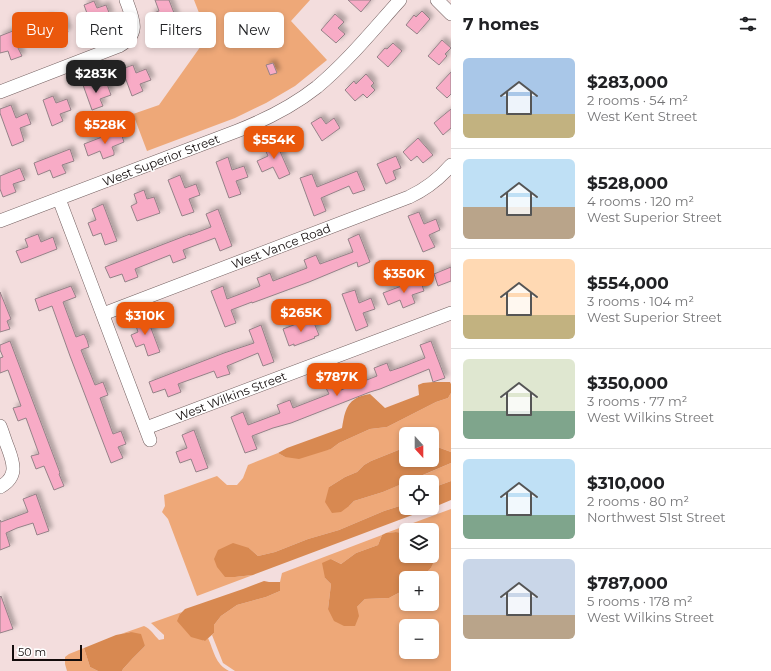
<!DOCTYPE html>
<meta charset="utf-8">
<style>
body{margin:0;font-family:Montserrat,sans-serif;background:#f2f2f2;color:#202124;height:100vh;display:flex;flex-direction:column;font-size:15px;white-space:nowrap}
*{box-sizing:border-box;margin:0}
p{font-size:13px;color:#757577}
.icon{flex:none;width:22px;height:22px;fill:none;stroke:currentColor;stroke-width:2;stroke-linecap:round;stroke-linejoin:round}
.map{position:relative;flex:1;overflow:hidden}
.sheet{display:flex;flex-direction:column;background:#fff;width:320px}
.sheet>*{flex:none}
.banner{position:absolute;left:12px;top:12px;width:379px;height:36px;display:flex;gap:8px}
.needle{width:26px;rotate:159deg}
.buttons{position:absolute;left:399px;top:427px;display:grid;gap:8px}
.buttons a{display:grid;place-items:center;width:40px;height:40px;border-radius:6px;background:#fff;box-shadow:0 2px 6px #0003;font-size:20px}
.scale{position:absolute;left:12px;bottom:10px;width:70px;box-sizing:border-box;padding-left:4px;border:2px solid #130c0c;border-top:0;font-size:11px;line-height:14px;white-space:nowrap;color:#130c0c;-webkit-text-stroke:3px #fff;paint-order:stroke}
.price{position:absolute;translate:-50% -34px;padding:0 9px;border-radius:8px;background:#ea580c;color:#fff;font-size:13px;line-height:26px;filter:drop-shadow(0 1px 2px #0008)}
.price::after{content:'';position:absolute;left:50%;top:24px;width:12px;height:9px;margin-left:-6px;background:inherit;clip-path:polygon(0 0,100% 0,50% 100%)}
.price.current{background:#222;color:#fff}
ul{padding:0;list-style:none}
li{display:flex;align-items:center;gap:12px;height:100px;padding:0 12px}
li+li{border-top:1px solid #e0e0e0}
li span{display:grid;place-items:center;flex:none;width:112px;height:80px;border-radius:6px;color:#555}
li>.icon{margin-inline-start:auto}
span .icon{width:48px;height:48px;fill:#fffc;stroke-width:1}
li b{font-size:17px}
h2{display:flex;justify-content:space-between;align-items:center;height:48px;padding:0 12px;font-size:17px}
.tag{padding:0 14px;border-radius:6px;background:#fff;box-shadow:0 2px 6px #0003;font-size:14px;line-height:36px}
.tag.current{background:#ea580c;color:#fff}
main{display:flex;flex:1;min-height:0}
.map>svg:first-child{display:block}
.green{fill:#eea878;fill-rule:evenodd}
.forest{fill:#d88951}
.building{fill:#f8abc6;stroke:#958288;filter:url(#shadow)}
.lines{fill:none;stroke-linecap:round;stroke-linejoin:round}
.minor-casing{stroke:#736060;stroke-width:14}
.minor{stroke:#fff;stroke-width:13}
.labels{text-anchor:middle;dominant-baseline:central;stroke-width:3;stroke-linejoin:round;paint-order:stroke}
.street-label{font-size:12px;fill:#130c0c;stroke:#fff}
</style>
<main>
<div class="map">
<svg width="451" height="671" viewBox="0 0 451 671">
<defs>
<filter id="shadow"><feDropShadow dx="3.5" dy="-3.5" stdDeviation="2" flood-color="#0004"/></filter>
</defs>
<rect width="100%" height="100%" fill="#f3dddd"/>
<!-- green -->
<g class="green">
<path d="M194,0H310L291,21L327,60L295,86L266,103L235,118L147,151L133,114L159,105L208,36Z"/>
<path d="M451,393V452L432,445V434H406V447L371,461L364,465L357,472L345,477L329,487L349,506L354,501L383,492L406,482V504L384,511L339,530L308,539L275,552L258,556L249,548L235,577L253,575L197,596L168,519L162,512L165,506L164,495L217,476L227,485H237L243,478L248,465L278,453L285,457L331,449L339,443L370,429L387,427L436,402L448,398Z"/>
<path d="M451,463V481L432,488V482H407Z"/>
<path d="M451,509V671H235L223,663L212,635L214,633V625L221,616L237,605L266,597L280,591V582L282,573L382,535L378,545L356,553L341,564L331,559L325,578L331,584L328,609L357,607L365,599L389,598L406,589V604H432V578H421L431,568L437,539L432,538V530H406V542L396,532L386,533ZM406,626H432V652H406Z"/>
<path d="M182,612L180,614L204,641L208,638C214,651 215,664 229,671H122L123,669L133,658L145,646L131,632L121,634L144,626C151,629 154,635 159,640L164,639V635L151,623Z"/>
<path d="M84,648L90,667L98,671H67L65,664V657L69,654Z"/>
</g>
<!-- forest -->
<g class="forest">
<path d="M433,382H450L451,384V393L448,398L436,402L387,427L370,429L339,443L331,449L299,459L285,457L278,453L287,448L342,428C344,417 345,405 355,399C359,396 365,395 370,394L385,408L419,395L418,385L423,383Z"/>
<path d="M432,445L451,452V463L383,492L354,501L349,506L341,512L332,513L325,502L329,487L345,477L357,472L364,465L371,461L406,447V460H432Z"/>
<path d="M451,481V500L432,508V488Z"/>
<path d="M406,504V508H431L253,575L235,577H225L217,567L214,559L218,550L233,543L249,548L258,556L275,552L308,539L339,530L384,511Z"/>
<path d="M396,532L403,534L406,542V556H432V538L437,539V553L431,568L421,578H406V589L389,598L365,599L357,607L359,616L355,626H344L334,621L328,609L331,584L325,578L322,563L331,559L341,564L356,553L378,545L382,535L386,533Z"/>
<path d="M264,581L269,582H280V591L266,597L237,605L221,616L214,625V633L205,641L191,637L177,621L180,614L185,609L243,589Z"/>
<path d="M131,632L141,634L145,646L133,658L123,669L122,671H98L90,667L84,648L116,635Z"/>
</g>
<!-- building -->
<g class="building">
<path d="M155,0H169L181,31L169,36L164,24L156,27L151,14L159,11Z"/>
<path d="M348,0H371L361,12Z"/>
<path d="M94,1L97,8L106,5L110,15L101,19L104,26L93,30L84,5Z"/>
<path d="M422,11L430,19L417,34L406,25L414,15L416,17Z"/>
<path d="M335,14L344,22L338,28L345,34L336,43L321,30Z"/>
<path d="M50,17L53,24L64,20L68,32L58,35L60,43L50,47L40,21Z"/>
<path d="M18,29L24,44L18,48L22,56L11,60L8,51L0,53V36Z"/>
<path d="M442,40L451,48L445,54L447,56L439,65L428,56Z"/>
<path d="M393,43L402,51L388,67L377,57L385,48L387,49Z"/>
<path d="M273,63L277,73L270,75L266,65Z"/>
<path d="M133,65L136,73L146,69L151,80L140,84L143,91L132,96L122,69Z"/>
<path d="M451,72V94L447,98L436,88Z"/>
<path d="M366,74L374,83L371,86L375,90L367,98L363,94L355,101L345,90L354,81L356,84Z"/>
<path d="M93,81L96,88L107,84L111,95L100,99L103,106L92,110L83,85Z"/>
<path d="M53,96L56,103L67,99L71,110L60,114L63,121L52,126L43,100Z"/>
<path d="M11,105L16,118L27,113L31,124L20,128L24,141L12,146L0,113V109Z"/>
<path d="M451,109V128L443,135L434,123Z"/>
<path d="M321,117L326,124L334,118L340,128L322,141L311,123Z"/>
<path d="M120,130L124,142L112,147L114,152V155L103,159L100,151L88,156L84,144Z"/>
<path d="M274,138L290,174L279,179L273,167L262,172L257,161L268,156L262,143Z"/>
<path d="M418,138L433,155L423,163L417,156L411,161L403,152Z"/>
<path d="M70,149L74,161L62,165L66,173L53,178L50,170L38,175L34,163Z"/>
<path d="M396,156L401,168L393,171L396,179L386,184L377,164Z"/>
<path d="M228,157L232,170L244,166L248,177L236,181L241,194L229,198L216,162Z"/>
<path d="M20,168L25,180L13,184L16,192L3,197L0,189V176Z"/>
<path d="M357,171L365,190L353,194L349,186L321,198L326,211L314,216L300,178L312,174L317,187Z"/>
<path d="M180,175L185,188L196,184L200,195L189,199L194,212L182,216L168,180Z"/>
<path d="M144,190L147,199L154,197L160,213L137,221L131,206L137,203L134,194Z"/>
<path d="M103,204L117,241L105,245L101,233L93,236L88,223L96,220L92,209Z"/>
<path d="M218,209L232,246L220,251L215,238L183,250L186,258L173,263L170,255L135,269L138,277L125,282L122,274L110,278L105,267L164,244L190,234V235L211,227L206,214Z"/>
<path d="M419,212L424,224L436,219L440,230L429,235L435,247L423,252L408,216Z"/>
<path d="M38,234L41,242L53,237L57,249L21,263L16,251L28,247L25,239Z"/>
<path d="M359,234L370,262L358,267L357,262L309,282L263,299L252,303V302L231,310L236,323L225,327L211,291L223,286L227,299L248,291L260,286L257,278L263,276L270,273L273,281L307,268L304,260L316,255L320,264L353,252L348,239Z"/>
<path d="M451,267V281L438,286L434,274Z"/>
<path d="M420,279L424,291L412,295L415,303L403,308L400,300L388,305L383,293Z"/>
<path d="M71,286L76,297L63,302L76,337L84,334L87,340L89,347L81,350L95,385L103,382L108,395L100,398L113,434L121,431L126,444L118,447L123,458L111,463L70,356L52,306L39,311L35,299Z"/>
<path d="M355,290L359,303L371,298L375,309L363,313L368,326L356,331L342,294Z"/>
<path d="M0,292L11,319L7,321L10,329L0,332Z"/>
<path d="M146,315L160,352L148,356L144,344L136,347L131,335L138,332L134,320Z"/>
<path d="M312,318L319,335L314,337L315,338L294,346V344L289,346L283,329Z"/>
<path d="M261,325L274,362L263,366L258,353L227,366L230,374L223,376L217,378L214,371L178,384L181,392L168,397L165,389L153,393L149,382L224,353L254,343L249,330Z"/>
<path d="M10,341L60,473L59,474L64,486L54,490L44,466L36,469L31,456L39,454L26,418L18,421L13,408L21,406L8,370L0,373V358L3,357L0,350V345Z"/>
<path d="M431,341L445,378L433,382L429,369L380,389L370,392L291,423L273,428L252,436L257,449L245,453L231,417L243,412L248,425L280,413L277,405L290,400L293,408L329,394L325,386L332,384L338,381L341,390L377,376L374,368L387,363L390,371L402,367L425,358L420,345Z"/>
<path d="M194,430L208,468L196,472L191,459L180,463L176,452L187,448L182,435Z"/>
<path d="M36,494L49,531L37,535L33,523L17,528L6,533L10,546L0,550V520L1,522L28,512L23,499Z"/>
<path d="M1,596L13,629L0,633V597Z"/>
</g>
<g class="lines">
<defs>
<g id="minor">
<path d="M437,0L451,14"/>
<path d="M0,92L119,46C141,34 133,19 126,0"/>
<path d="M59,199L150,440"/>
<path d="M0,221L237,131C265,120 293,106 317,87C348,61 373,30 400,0"/>
<path d="M103,314L409,197C426,189 439,179 451,165"/>
<path d="M0,426C3,433 5,441 8,448C14,464 18,477 0,487"/>
<path d="M146,428L451,313"/>
</g>
</defs>
<!-- minor casing -->
<use href="#minor" class="minor-casing"/>
<!-- minor -->
<use href="#minor" class="minor"/>
</g>
<g class="labels">
<!-- street labels -->
<g class="street-label">
<text transform="translate(161 160) rotate(-21)">West Superior Street</text>
<text transform="translate(281 246) rotate(-21)">West Vance Road</text>
<text transform="translate(231 396) rotate(-21)">West Wilkins Street</text>
</g>
</g>
</svg>
<div class="buttons">
<a><svg class="needle" viewBox="-14 -14 28 28"><path d="M0-13l5 13h-10z" fill="#e53935"/><path d="M0 13l5-13h-10z" fill="#757577"/></svg></a>
<a><svg class="icon" aria-label="locate" viewBox="0 0 24 24"><circle cx="12" cy="12" r="6"/><path d="M12 2v4M12 18v4M2 12h4M18 12h4"/></svg></a>
<a><svg class="icon" aria-label="layers" viewBox="0 0 24 24"><path d="M12 4l9 5-9 5-9-5zM3 14l9 5 9-5"/></svg></a>
<a>+</a>
<a>−</a>
</div>
<div class="scale">50 m</div>
<b class="price current" style="left:96px;top:94px">$283K</b>
<b class="price" style="left:105px;top:145px">$528K</b>
<b class="price" style="left:274px;top:160px">$554K</b>
<b class="price" style="left:404px;top:294px">$350K</b>
<b class="price" style="left:301px;top:333px">$265K</b>
<b class="price" style="left:145px;top:336px">$310K</b>
<b class="price" style="left:337px;top:397px">$787K</b>
<div class="banner">
<a class="tag current">Buy</a>
<a class="tag">Rent</a>
<a class="tag">Filters</a>
<a class="tag">New</a>
</div>
</div>
<section class="sheet">
<h2>7 homes<svg class="icon" aria-label="filters" viewBox="0 0 24 24"><path d="M4 7h16M4 17h16"/><circle cx="9" cy="7" r="2"/><circle cx="15" cy="17" r="2"/></svg></h2>
<ul>
<li><span style="background:linear-gradient(#a9c7e8 70%,#c2b280 0)"><svg class="icon" aria-label="home" viewBox="0 0 24 24"><path d="M3 11l9-7 9 7M6 9v11h12V9"/></svg></span><div><b>$283,000</b><p>2 rooms · 54 m²</p><p>West Kent Street</p></div></li>
<li><span style="background:linear-gradient(#bfe0f5 60%,#b9a48a 0)"><svg class="icon" aria-label="home" viewBox="0 0 24 24"><path d="M3 11l9-7 9 7M6 9v11h12V9"/></svg></span><div><b>$528,000</b><p>4 rooms · 120 m²</p><p>West Superior Street</p></div></li>
<li><span style="background:linear-gradient(#ffd9b3 70%,#c2b280 0)"><svg class="icon" aria-label="home" viewBox="0 0 24 24"><path d="M3 11l9-7 9 7M6 9v11h12V9"/></svg></span><div><b>$554,000</b><p>3 rooms · 104 m²</p><p>West Superior Street</p></div></li>
<li><span style="background:linear-gradient(#dfe7d0 65%,#7fa58c 0)"><svg class="icon" aria-label="home" viewBox="0 0 24 24"><path d="M3 11l9-7 9 7M6 9v11h12V9"/></svg></span><div><b>$350,000</b><p>3 rooms · 77 m²</p><p>West Wilkins Street</p></div></li>
<li><span style="background:linear-gradient(#bfe0f5 70%,#7fa58c 0)"><svg class="icon" aria-label="home" viewBox="0 0 24 24"><path d="M3 11l9-7 9 7M6 9v11h12V9"/></svg></span><div><b>$310,000</b><p>2 rooms · 80 m²</p><p>Northwest 51st Street</p></div></li>
<li><span style="background:linear-gradient(#c9d6e8 70%,#b9a48a 0)"><svg class="icon" aria-label="home" viewBox="0 0 24 24"><path d="M3 11l9-7 9 7M6 9v11h12V9"/></svg></span><div><b>$787,000</b><p>5 rooms · 178 m²</p><p>West Wilkins Street</p></div></li>
</ul>
</section>
</main>
